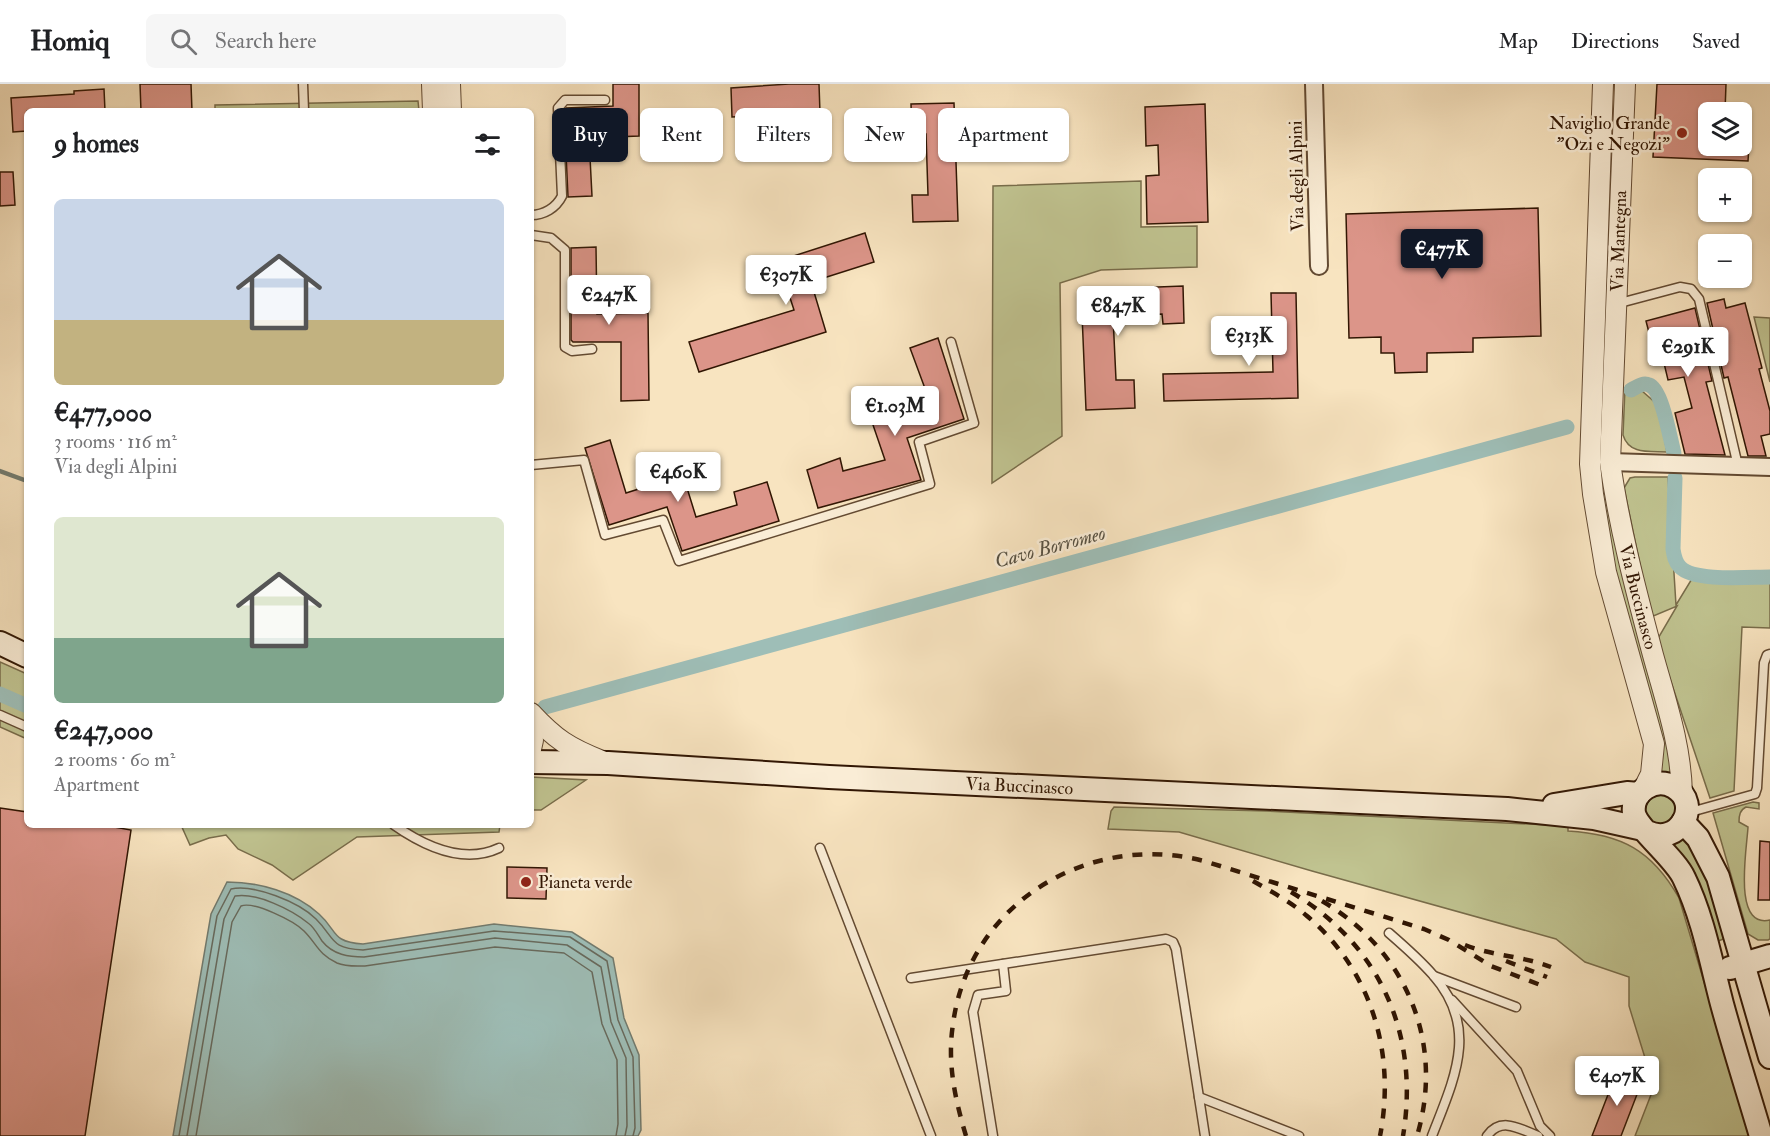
<!DOCTYPE html>
<meta charset="utf-8">
<style>
body{margin:0;font-family:"IM FELL Double Pica",serif;background:#f6f6f6;color:#202124;height:100vh;display:flex;flex-direction:column;font-size:22px;white-space:nowrap}
*{box-sizing:border-box;margin:0}
p{font-size:20px;color:#757577}
.icon{flex:none;width:33px;height:33px;fill:none;stroke:currentColor;stroke-width:2;stroke-linecap:round;stroke-linejoin:round}
.map{position:relative;flex:1;overflow:hidden}
.side{position:absolute;left:24px;top:24px;width:510px;height:720px;display:flex;flex-direction:column;background:#fff;border-radius:9px;box-shadow:0 2px 4px #0004}
.side>*{flex:none}
.banner{position:absolute;left:552px;top:24px;width:570px;height:54px;display:flex;gap:12px}
.tools{position:absolute;left:1698px;top:18px;display:grid;gap:12px}
.tools a{display:grid;place-items:center;width:54px;height:54px;border-radius:9px;background:#fff;box-shadow:0 2px 4px #0004;font-size:30px}
.price{position:absolute;translate:-50% -51px;padding:0 14px;border-radius:6px;background:#fff;color:#222;font-size:20px;line-height:39px;filter:drop-shadow(0 2px 3px #0008)}
.price::after{content:'';position:absolute;left:50%;top:36px;width:18px;height:14px;margin-left:-9px;background:inherit;clip-path:polygon(0 0,100% 0,50% 100%)}
.price.active{background:#111827;color:#fff}
ul{padding:0;list-style:none}
li{display:grid;align-content:center;gap:12px;height:318px;padding:0 30px}
li span{display:grid;place-items:center;height:186px;border-radius:9px;color:#555}
li>.icon{margin-inline-start:auto}
span .icon{width:108px;height:108px;fill:#fffc;stroke-width:1}
li b{font-size:26px}
h2{display:flex;justify-content:space-between;align-items:center;height:72px;padding:0 30px;font-size:26px}
.pill{padding:0 21px;border-radius:9px;background:#fff;box-shadow:0 2px 4px #0004;font-size:21px;line-height:54px}
.pill.active{background:#111827;color:#fff}
header{display:flex;align-items:center;gap:36px;box-sizing:border-box;height:84px;padding:0 30px;background:#fff;border-bottom:2px solid #e0e0e0}
header strong{font-size:28px}
nav{display:flex;gap:33px;margin-inline-start:auto;font-size:21px}
.search{width:420px;height:54px;background:#f6f6f6;display:flex;align-items:center;gap:15px;box-sizing:border-box;padding:0 21px;border-radius:9px;color:#757577;font-size:22px}
.map>svg:first-child{display:block}
.green{fill:#c0c390;stroke:#786c4a;stroke-width:1.5}
.water{fill:#9ebeb7;stroke:#727b6f;stroke-width:1.5}
.lines{fill:none;stroke-linecap:round;stroke-linejoin:round}
.shore{stroke:#686a5d;stroke-width:1.5}
.stream{stroke:#727b6f;stroke-width:4.5}
.canal{stroke:#9ebeb7;stroke-width:15}
.building{fill:#dc9589;stroke:#311603;stroke-width:1.5}
.service-casing{stroke:#634a32;stroke-width:11}
.minor-casing{stroke:#634a32;stroke-width:20}
.tertiary-casing{stroke:#634a32;stroke-width:22}
.secondary-casing{stroke:#311603;stroke-width:26}
.service{stroke:#faedd6;stroke-width:8}
.minor{stroke:#faedd6;stroke-width:16}
.tertiary{stroke:#faedd6;stroke-width:20}
.secondary{stroke:#faedd6;stroke-width:22}
.rail{stroke:#311603;stroke-width:4.5;stroke-dasharray:10 10;stroke-linecap:butt}
.poi-dot{fill:#8f2418;stroke:#faedd6;stroke-width:2}
.labels{text-anchor:middle;dominant-baseline:central;stroke-width:5;stroke-linejoin:round;paint-order:stroke}
.poi-label{font-size:18px;fill:#311603;stroke:#faedd6;text-anchor:end}
.street-label{font-size:18px;fill:#311603;stroke:#faedd6}
.water-label{font-size:20px;font-style:italic;fill:#575142;stroke:#faedd6}
</style>
<header>
<strong>Homiq</strong>
<div class="search"><svg class="icon" aria-label="search" viewBox="0 0 24 24"><circle cx="10" cy="10" r="6"/><path d="M15 15l6 6"/></svg>Search here</div>
<nav><a>Map</a><a>Directions</a><a>Saved</a></nav>
</header>
<div class="map">
<svg width="1770" height="1052" viewBox="0 0 1770 1052">
<rect width="100%" height="100%" fill="#f8e4c0"/>
<filter id="stains"><feTurbulence type="fractalNoise" baseFrequency=".00333" numOctaves="4"/><feColorMatrix values="0 0 0 0 .2 0 0 0 0 .09 0 0 0 0 .02 0 0 0 .5 -.17"/></filter>
<radialGradient id="worn" r=".72"><stop offset=".6" stop-color="#630" stop-opacity="0"/><stop offset="1" stop-color="#630" stop-opacity=".3"/></radialGradient>
<!-- green -->
<g class="green">
<path d="M418,17L419,27H215V21Z"/>
<path d="M1141,97V143L1197,142V183L1101,186L1060,199L1062,352L992,399L993,102Z"/>
<path d="M1754,233L1770,234V298Z"/>
<path d="M1634,300L1658,321L1667,368C1650,367 1629,371 1623,351L1625,304Z"/>
<path d="M1635,393H1668L1676,521L1693,493L1770,496V544L1742,543L1734,707L1710,714L1657,556L1677,522L1651,533L1624,404L1630,394Z"/>
<path d="M1607,410L1684,695L1658,691L1599,411Z"/>
<path d="M0,578L27,590V655L0,643Z"/>
<path d="M531,693L586,696L541,726H531Z"/>
<circle cx="1661" cy="725" r="16"/>
<path d="M1753,718L1759,719V725L1746,723C1740,726 1739,731 1739,738L1748,743C1747,764 1732,845 1770,836V855L1768,856H1758L1748,850L1713,729Z"/>
<path d="M1114,723L1267,727L1568,742V747C1621,750 1652,766 1679,814L1750,1052H1635L1654,1003L1629,922V893L1585,878L1556,855L1312,787L1179,748L1108,745L1111,727Z"/>
<path d="M181,741H500L499,748L357,753L293,796L272,781L238,765L226,751L209,754L190,761Z"/>
<path d="M1689,749L1702,768L1728,853L1716,858L1669,759Z"/>
</g>
<!-- water -->
<path class="water" d="M227,798C259,798 295,808 319,830C338,847 331,858 363,860L494,840L572,848L613,874L624,934L639,971L641,1046L638,1052H173L211,830Z"/>
<g class="lines">
<!-- shore -->
<g class="shore">
<path d="M179,1052L217,832L231,805C254,800 299,818 316,835C336,855 329,864 363,866L494,847L570,853L607,877L618,936L633,973L635,1044L633,1052"/>
<path d="M187,1052L224,835L235,812C256,808 292,826 308,839C314,843 318,851 322,857C333,871 349,873 364,873L495,854L567,861L601,883L611,938L626,974L627,1042L625,1052"/>
<path d="M196,1052L232,838L241,822C254,817 294,837 304,847C317,860 318,870 337,879C346,883 356,882 365,882L495,863L564,869L592,888L602,940L617,976L618,1040L616,1052"/>
</g>
<!-- stream -->
<path class="stream" d="M0,387L27,397"/>
<!-- canal -->
<g class="canal">
<path d="M1631,306C1637,303 1643,298 1649,301C1662,305 1670,355 1674,369"/>
<path d="M1675,394L1673,465C1674,472 1675,478 1680,483C1694,498 1749,493 1770,493"/>
<path d="M0,610L27,622"/>
<path d="M545,623L1567,343"/>
</g>
</g>
<!-- building -->
<g class="building">
<path d="M140,0H191L192,27H141Z"/>
<path d="M613,0H639V52L589,54L592,112L568,113L564,26L566,24L613,22Z"/>
<path d="M789,0H819L820,29L732,33L731,4Z"/>
<path d="M1657,0H1726L1725,28H1708V62H1749L1748,77L1653,73Z"/>
<path d="M104,5L105,27H27V47L13,48L11,14L74,10V7Z"/>
<path d="M954,19L958,137L913,138L912,111H928L926,50H912L911,20Z"/>
<path d="M1205,20L1208,138L1147,140L1146,92L1159,91L1158,61L1146,62L1145,23Z"/>
<path d="M0,88H13L15,121L0,122Z"/>
<path d="M1538,124L1541,252L1473,254V268L1427,269V288L1395,289L1394,269H1381V253L1349,254L1346,130Z"/>
<path d="M865,149L874,178L811,198L826,248L699,288L689,258L794,226L778,177Z"/>
<path d="M596,163L597,230L648,229L649,316L621,317V258H573L571,256V164Z"/>
<path d="M1183,202L1184,239L1163,240L1162,230L1113,232L1116,296H1134L1135,324L1086,326L1081,206Z"/>
<path d="M1271,209H1296L1298,314L1164,317L1163,290L1273,288Z"/>
<path d="M1724,215L1726,224L1745,219L1762,284L1759,285L1770,327V350L1761,352L1766,372H1748L1728,293L1724,294L1707,219Z"/>
<path d="M1695,224L1712,297L1706,298L1725,371L1685,370L1675,329L1692,324L1684,293L1668,296L1664,279L1657,280L1646,237Z"/>
<path d="M938,254L964,335L907,354L921,396L818,424L807,386L840,374L843,387L885,376L872,338L930,318L910,264Z"/>
<path d="M610,356L626,409L683,391L696,433L737,421L734,408L767,398L779,437L682,467L667,423L609,441L585,364Z"/>
<path d="M0,724L27,728V741H103L131,746L85,1052H0Z"/>
<path d="M1760,757L1770,758V816H1758Z"/>
<path d="M507,783L547,784L546,815L507,814Z"/>
<path d="M1616,990L1641,1000L1621,1052H1592Z"/>
</g>
<g class="lines">
<defs>
<g id="service">
<path d="M303,0L304,27"/>
<path d="M531,131C544,131 556,124 562,112L558,24L565,16H605"/>
<path d="M531,151L551,154L565,166V263L572,267L592,265"/>
<path d="M1616,220L1680,203L1691,205L1699,215L1738,382"/>
<path d="M531,381L584,376L605,451L663,436L679,477L930,400L919,358L974,339L951,258"/>
<path d="M0,631L27,643"/>
<path d="M1687,729L1755,710L1757,704L1764,579L1767,571L1770,570"/>
<path d="M394,741C424,762 463,781 499,764"/>
<path d="M820,764L931,1052"/>
<path d="M1389,849C1404,862 1420,876 1433,891C1480,944 1454,995 1432,1052"/>
<path d="M1434,892L1516,923"/>
<path d="M911,894L1166,855L1173,858L1176,865L1205,1052"/>
<path d="M1452,916L1517,987L1540,1042L1550,1052"/>
<path d="M1199,1013L1299,1052"/>
<path d="M993,1052L973,928L978,911L1006,907L1003,880"/>
<path d="M1487,1052C1501,1032 1520,1045 1538,1052"/>
</g>
<g id="minor">
<path d="M1314,0L1319,182"/>
<path d="M1610,378L1770,383"/>
</g>
<g id="tertiary">
<path d="M432,0L433,27"/>
<path d="M450,0L451,27"/>
<path d="M1603,0L1590,380L1593,410L1606,488L1654,660L1651,690L1643,706"/>
<path id="s1" d="M1625,0L1610,378C1619,443 1636,507 1653,571C1666,618 1681,661 1682,710"/>
<path d="M531,629C555,655 569,664 602,677"/>
<path d="M531,644L533,656L531,665"/>
</g>
<g id="secondary">
<path d="M0,559L27,572"/>
<path id="s2" d="M531,678L608,679L829,693L1507,725L1594,734L1643,745"/>
<path d="M1554,721L1627,709L1639,710"/>
<path d="M1683,738L1698,754L1718,793L1770,973"/>
<path d="M1647,748C1679,763 1703,720 1674,703C1655,692 1631,708 1634,729C1637,745 1675,774 1684,794C1703,833 1711,878 1722,920C1734,964 1748,1008 1761,1052"/>
<path d="M1730,884L1770,872"/>
</g>
</defs>
<!-- service casing -->
<use href="#service" class="service-casing"/>
<!-- minor casing -->
<use href="#minor" class="minor-casing"/>
<!-- tertiary casing -->
<use href="#tertiary" class="tertiary-casing"/>
<!-- secondary casing -->
<use href="#secondary" class="secondary-casing"/>
<!-- service -->
<use href="#service" class="service"/>
<!-- minor -->
<use href="#minor" class="minor"/>
<!-- tertiary -->
<use href="#tertiary" class="tertiary"/>
<!-- secondary -->
<use href="#secondary" class="secondary"/>
<!-- rail -->
<g class="rail">
<path d="M1253,797C1272,808 1291,818 1307,832C1372,887 1396,970 1380,1052"/>
<path d="M1291,808C1380,860 1420,951 1403,1052"/>
<path d="M1322,817C1406,866 1445,958 1417,1052"/>
<path d="M1465,861C1493,872 1523,872 1551,883"/>
<path d="M1506,877L1547,893"/>
<path d="M966,1052C955,1015 947,979 953,940C969,819 1089,747 1204,777L1424,845L1449,856L1491,882L1543,902"/>
</g>
</g>
<!-- markers -->
<g class="poi-dot">
<circle cx="1682" cy="49" r="6"/>
<circle cx="526" cy="798" r="6"/>
</g>
<g class="labels">
<!-- poi labels -->
<g class="poi-label">
<text x="1670" y="39">Naviglio Grande<tspan x="1670" dy="21">"Ozi e Negozi"</tspan></text>
<text x="538" y="798" text-anchor="start">Pianeta verde</text>
</g>
<!-- street labels -->
<g class="street-label">
<text transform="translate(1297 92) rotate(-91)">Via degli Alpini</text>
<text transform="translate(1619 157) rotate(-88)">Via Mantegna</text>
<text stroke="none"><textPath href="#s1" startOffset="516">Via Buccinasco</textPath></text>
<text stroke="none"><textPath href="#s2" startOffset="489">Via Buccinasco</textPath></text>
</g>
<!-- water labels -->
<g class="water-label">
<text transform="translate(1050 463) rotate(-15)">Cavo Borromeo</text>
</g>
</g>
<rect width="100%" height="100%" filter="url(#stains)"/>
<rect width="100%" height="100%" fill="url(#worn)"/>
</svg>
<div class="tools">
<a><svg class="icon" aria-label="layers" viewBox="0 0 24 24"><path d="M12 4l9 5-9 5-9-5zM3 14l9 5 9-5"/></svg></a>
<a>+</a>
<a>−</a>
</div>
<b class="price active" style="left:1442px;top:196px">€477K</b>
<b class="price" style="left:786px;top:222px">€307K</b>
<b class="price" style="left:609px;top:242px">€247K</b>
<b class="price" style="left:1118px;top:253px">€847K</b>
<b class="price" style="left:1249px;top:283px">€313K</b>
<b class="price" style="left:1688px;top:294px">€291K</b>
<b class="price" style="left:895px;top:353px">€1.03M</b>
<b class="price" style="left:678px;top:419px">€460K</b>
<b class="price" style="left:1617px;top:1023px">€407K</b>
<div class="banner">
<a class="pill active">Buy</a>
<a class="pill">Rent</a>
<a class="pill">Filters</a>
<a class="pill">New</a>
<a class="pill">Apartment</a>
</div>
<section class="side">
<h2>9 homes<svg class="icon" aria-label="filters" viewBox="0 0 24 24"><path d="M4 7h16M4 17h16"/><circle cx="9" cy="7" r="2"/><circle cx="15" cy="17" r="2"/></svg></h2>
<ul>
<li><span style="background:linear-gradient(#c9d6e8 65%,#c2b280 0)"><svg class="icon" aria-label="home" viewBox="0 0 24 24"><path d="M3 11l9-7 9 7M6 9v11h12V9"/></svg></span><div><b>€477,000</b><p>3 rooms · 116 m²</p><p>Via degli Alpini</p></div></li>
<li><span style="background:linear-gradient(#dfe7d0 65%,#7fa58c 0)"><svg class="icon" aria-label="home" viewBox="0 0 24 24"><path d="M3 11l9-7 9 7M6 9v11h12V9"/></svg></span><div><b>€247,000</b><p>2 rooms · 60 m²</p><p>Apartment</p></div></li>
</ul>
</section>
</div>
